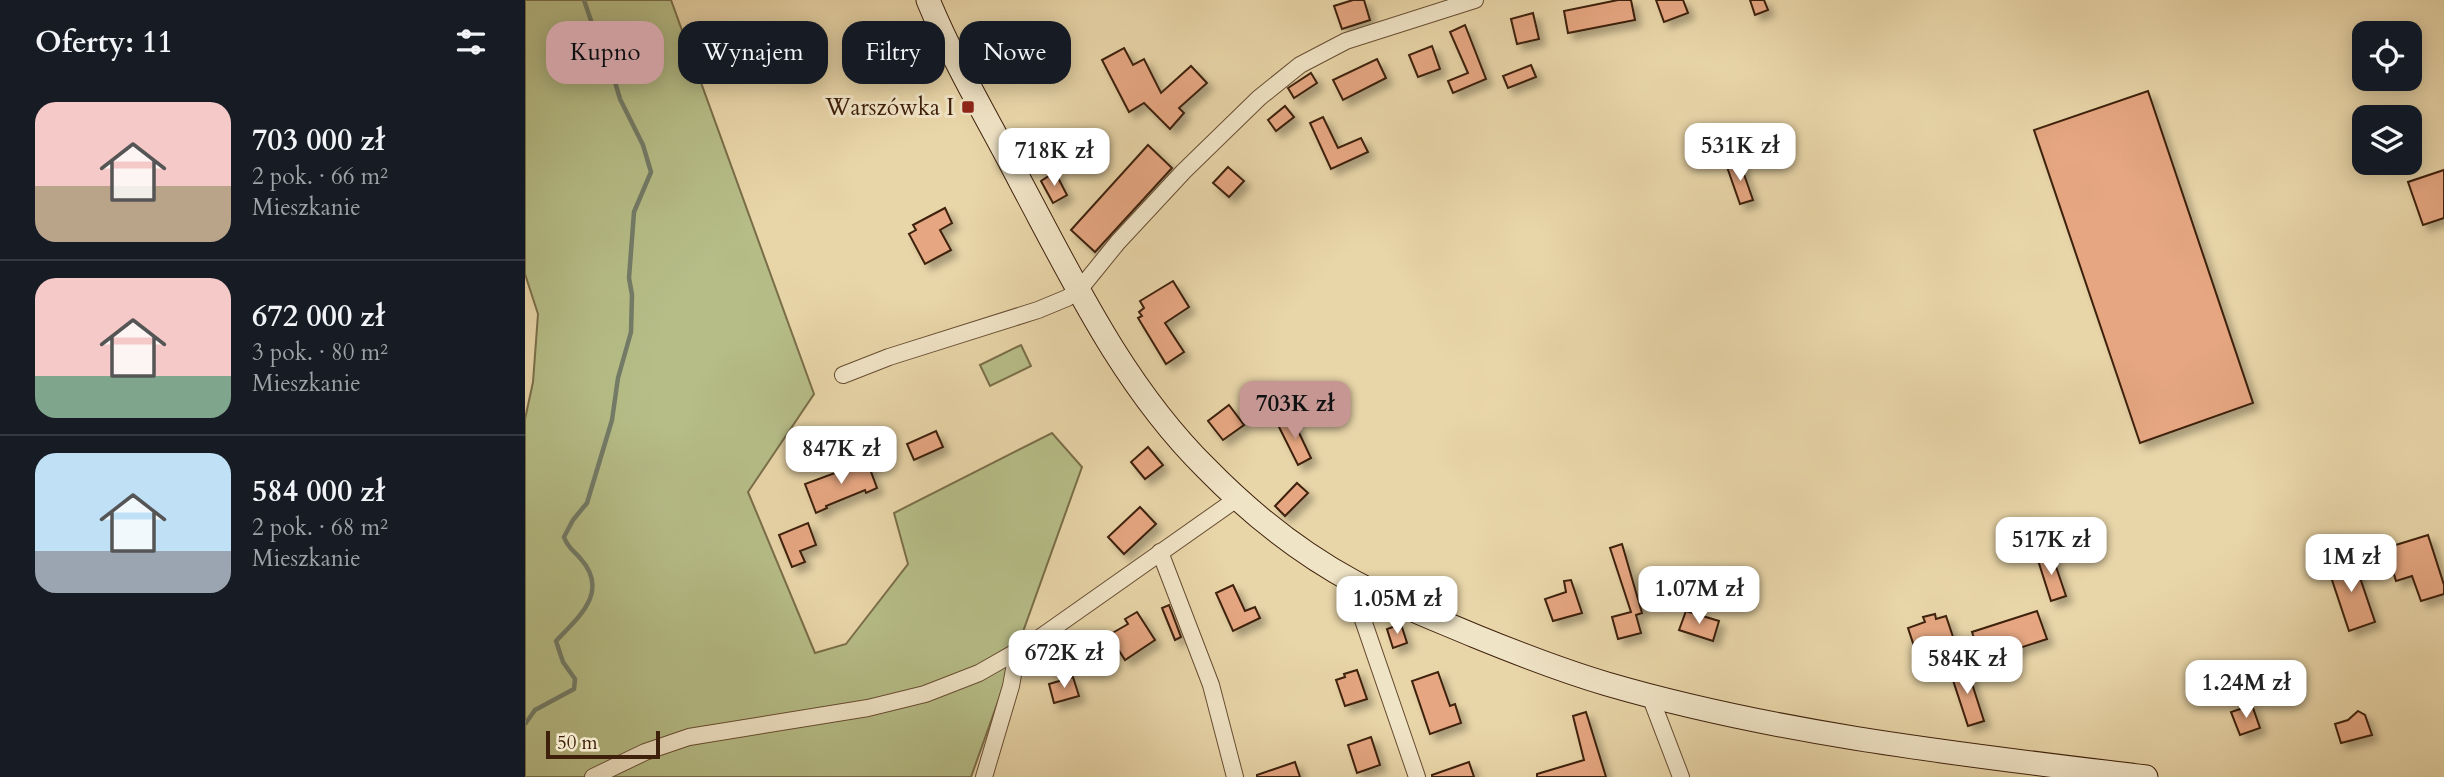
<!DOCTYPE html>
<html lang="pl">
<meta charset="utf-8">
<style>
body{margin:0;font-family:Cardo,serif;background:#242831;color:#f1f3f6;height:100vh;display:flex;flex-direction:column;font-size:26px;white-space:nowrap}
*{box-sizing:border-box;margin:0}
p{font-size:23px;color:#9ea1a6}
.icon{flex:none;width:38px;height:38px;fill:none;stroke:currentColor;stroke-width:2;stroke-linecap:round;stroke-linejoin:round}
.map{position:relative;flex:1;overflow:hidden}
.details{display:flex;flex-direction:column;background:#171b24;width:525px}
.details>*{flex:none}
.hud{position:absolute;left:21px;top:21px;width:665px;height:63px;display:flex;gap:14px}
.controls{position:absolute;left:1827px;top:21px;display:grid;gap:14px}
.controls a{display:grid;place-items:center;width:70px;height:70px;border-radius:14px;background:#171b24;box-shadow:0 4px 18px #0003;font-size:35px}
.scale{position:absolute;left:21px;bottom:18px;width:114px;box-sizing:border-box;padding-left:7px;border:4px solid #3e200b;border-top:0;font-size:19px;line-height:24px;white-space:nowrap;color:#3e200b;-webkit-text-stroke:5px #f0e4c6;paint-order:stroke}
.price{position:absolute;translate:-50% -60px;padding:0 16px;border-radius:14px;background:#fff;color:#222;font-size:23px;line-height:46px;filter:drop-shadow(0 2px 4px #0008)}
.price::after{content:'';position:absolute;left:50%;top:42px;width:21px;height:16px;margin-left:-10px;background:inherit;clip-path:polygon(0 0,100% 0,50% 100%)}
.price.on{background:#c59692;color:#111}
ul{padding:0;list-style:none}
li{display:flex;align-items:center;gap:21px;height:175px;padding:0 35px}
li+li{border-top:2px solid #363941}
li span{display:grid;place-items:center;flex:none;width:196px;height:140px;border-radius:21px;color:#555}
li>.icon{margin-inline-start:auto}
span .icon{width:84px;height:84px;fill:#fffc;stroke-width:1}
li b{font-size:30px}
h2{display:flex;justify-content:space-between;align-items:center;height:84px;padding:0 35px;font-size:30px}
.tag{padding:0 24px;border-radius:21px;background:#171b24;box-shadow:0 4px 18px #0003;font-size:24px;line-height:63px}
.tag.on{background:#c59692;color:#111}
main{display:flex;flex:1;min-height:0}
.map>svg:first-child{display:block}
.green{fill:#b6bd87;stroke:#7a6e49;stroke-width:2}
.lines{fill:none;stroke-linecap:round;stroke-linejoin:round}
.stream{stroke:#737c68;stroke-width:4.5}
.building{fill:#e5a681;stroke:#3e200b;stroke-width:2;filter:url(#shadow)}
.street-casing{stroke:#684d32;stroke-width:18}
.secondary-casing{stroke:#3e200b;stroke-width:25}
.street{stroke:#f0e4c6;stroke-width:16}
.secondary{stroke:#f0e4c6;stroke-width:23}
.poi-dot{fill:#8f2418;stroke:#f0e4c6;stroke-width:2.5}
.labels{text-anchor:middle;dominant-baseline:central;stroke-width:6;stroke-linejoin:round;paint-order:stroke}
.poi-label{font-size:23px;fill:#3e200b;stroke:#f0e4c6;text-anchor:end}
</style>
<main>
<section class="details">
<h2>Oferty: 11<svg class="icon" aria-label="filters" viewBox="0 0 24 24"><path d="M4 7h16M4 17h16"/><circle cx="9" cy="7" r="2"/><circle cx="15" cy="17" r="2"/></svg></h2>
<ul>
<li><span style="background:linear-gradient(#f6c9c9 60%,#b9a48a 0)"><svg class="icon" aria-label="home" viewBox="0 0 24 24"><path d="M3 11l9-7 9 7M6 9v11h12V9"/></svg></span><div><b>703 000 zł</b><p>2 pok. · 66 m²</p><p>Mieszkanie</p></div></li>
<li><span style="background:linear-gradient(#f6c9c9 70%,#7fa58c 0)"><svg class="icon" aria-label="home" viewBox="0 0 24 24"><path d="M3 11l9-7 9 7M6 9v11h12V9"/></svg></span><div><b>672 000 zł</b><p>3 pok. · 80 m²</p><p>Mieszkanie</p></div></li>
<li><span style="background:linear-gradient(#bfe0f5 70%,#9aa5b1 0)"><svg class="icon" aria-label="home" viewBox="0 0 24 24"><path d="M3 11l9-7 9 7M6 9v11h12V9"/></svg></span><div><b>584 000 zł</b><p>2 pok. · 68 m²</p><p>Mieszkanie</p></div></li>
</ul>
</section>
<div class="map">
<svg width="1919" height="777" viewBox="0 0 1919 777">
<defs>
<filter id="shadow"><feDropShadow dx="6" dy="6" stdDeviation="3.5" flood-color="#0004"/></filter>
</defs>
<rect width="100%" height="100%" fill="#e8d5a8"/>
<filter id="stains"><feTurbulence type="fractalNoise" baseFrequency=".00286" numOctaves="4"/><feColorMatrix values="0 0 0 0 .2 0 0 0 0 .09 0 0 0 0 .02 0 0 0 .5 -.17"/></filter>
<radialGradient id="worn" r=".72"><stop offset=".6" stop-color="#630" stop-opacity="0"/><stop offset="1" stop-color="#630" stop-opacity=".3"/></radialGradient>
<!-- green -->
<g class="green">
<path d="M0,0H146L289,394L223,492L290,653L321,644L383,564L369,513L527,433L557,467L446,777H0V419L8,382L13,314L0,274Z"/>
<path d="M496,345L506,366L465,386L455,365Z"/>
</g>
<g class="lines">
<!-- stream -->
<path class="stream" d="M0,724L10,710L49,689L50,679L38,662L31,641C55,616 85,591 55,558C48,550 43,548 39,537L48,520L62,503L87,420L93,378L106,332L107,295L104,278L109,212L126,172L118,145L95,99L88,75L79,59L59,0"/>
</g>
<!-- building -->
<g class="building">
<path d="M828,0H839L845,20L817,29L809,6Z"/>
<path d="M1093,0H1106L1110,20L1043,33L1039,11Z"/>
<path d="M1131,0H1158L1163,13L1139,22Z"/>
<path d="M1225,0H1239L1243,10L1230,15Z"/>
<path d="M1008,13L1014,39L992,44L986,19Z"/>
<path d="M940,25L961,79L928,93L923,81L943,73L925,32Z"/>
<path d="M907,46L915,69L893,77L884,55Z"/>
<path d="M599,48L608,65L619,59L636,93L666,66L682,83L654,108L659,113L645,129L619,103L604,112L577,60Z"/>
<path d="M852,59L861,78L818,100L808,80Z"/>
<path d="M1006,65L1011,77L983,88L978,76Z"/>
<path d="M786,73L792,83L769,98L763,88Z"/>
<path d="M1623,91L1728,403L1615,443L1509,130Z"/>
<path d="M760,106L769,117L751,131L743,120Z"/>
<path d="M798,117L813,148L836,138L843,152L806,169L785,123Z"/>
<path d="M623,145L647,168L570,252L546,230Z"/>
<path d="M1215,163L1228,200L1215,204L1202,167Z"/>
<path d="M703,167L719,181L704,197L688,183Z"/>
<path d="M1919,170V218L1898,225L1883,182Z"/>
<path d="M530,172L542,195L528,203L516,181Z"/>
<path d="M420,208L427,223L415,230L426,250L400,264L384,234L391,230L388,225Z"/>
<path d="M648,281L664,307L640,323L659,352L641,364L613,318L617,316L614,312L619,308L615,301Z"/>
<path d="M704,405L719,425L698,440L683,421Z"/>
<path d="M767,418L786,458L773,465L753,425Z"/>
<path d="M411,431L418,447L389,460L382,444Z"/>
<path d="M623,447L638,465L620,479L606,462Z"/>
<path d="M342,461L352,488L341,493L340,490L301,506L302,508L291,513L280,484Z"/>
<path d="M772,483L783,493L760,516L750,506Z"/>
<path d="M615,507L631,524L599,554L583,537Z"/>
<path d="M283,523L291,545L275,551L280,562L267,567L254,535Z"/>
<path d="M1903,535L1919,585V594L1896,601L1887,576L1871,581L1861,548Z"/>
<path d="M1097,544L1117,613L1111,615L1116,633L1093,639L1087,617L1106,612L1085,548Z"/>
<path d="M1526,552L1541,596L1526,601L1512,557Z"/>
<path d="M1828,557L1850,622L1824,631L1802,565Z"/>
<path d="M1046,580L1057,613L1028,621L1020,599L1041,592L1039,581Z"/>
<path d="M708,585L720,611L730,607L735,618L708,631L691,593Z"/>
<path d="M644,605L656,637L650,640L637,608Z"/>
<path d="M1161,611L1194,621L1188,641L1154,630Z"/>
<path d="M1512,611L1522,639L1470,656L1471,658L1457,663L1447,632Z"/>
<path d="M612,612L630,640L600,660L584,635L603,624L600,619Z"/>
<path d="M1410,614L1411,619L1421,616L1428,637L1414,642L1416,645L1391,652L1383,628L1400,622L1398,617Z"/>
<path d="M876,624L882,643L868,648L862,629Z"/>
<path d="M1441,665L1459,721L1443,726L1425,671Z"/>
<path d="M832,670L842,699L820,706L811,680L820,677L819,674Z"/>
<path d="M913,672L925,706L930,704L936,723L905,734L887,681Z"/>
<path d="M548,677L554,696L529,703L524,684Z"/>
<path d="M1727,705L1735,728L1715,735L1706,712Z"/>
<path d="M1833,711L1840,715L1847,735L1816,743L1810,724L1823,720Z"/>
<path d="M1061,712L1081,777H1012V774L1059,760L1048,716Z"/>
<path d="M846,737L855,765L832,773L823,745Z"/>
<path d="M770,762L775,777H732V775Z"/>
<path d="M944,762L949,777H907V775Z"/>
</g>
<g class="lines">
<defs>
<g id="street">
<path d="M318,375L364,357L513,310L542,298L554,290L593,242L659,171L734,98L775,65L821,41L950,0"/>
<path d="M635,552L686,685L710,777"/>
<path d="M829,582L837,617L892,777"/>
<path d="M1125,696L1156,777"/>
<path d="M68,777L120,752L164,737L343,708L400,694L454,673L510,641L713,498"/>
<path d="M459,777L486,686L492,653"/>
</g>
<path id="secondary" d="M403,0C429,63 464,121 495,181C549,282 599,387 681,468C724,512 775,553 829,582C868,603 910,619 950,636C994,654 1038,671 1082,684C1257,735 1441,755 1621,777"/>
</defs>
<!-- street casing -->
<use href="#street" class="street-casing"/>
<!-- secondary casing -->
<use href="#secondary" class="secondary-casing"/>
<!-- street -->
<use href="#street" class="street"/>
<!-- secondary -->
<use href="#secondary" class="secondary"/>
</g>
<!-- markers -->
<rect class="poi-dot" x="436" y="100" width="14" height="14" rx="3.5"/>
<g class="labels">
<!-- poi labels -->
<g class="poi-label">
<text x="429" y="107">Warszówka I</text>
</g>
</g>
<rect width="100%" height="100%" filter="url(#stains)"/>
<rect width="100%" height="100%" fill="url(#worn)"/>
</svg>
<div class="controls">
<a><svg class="icon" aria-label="locate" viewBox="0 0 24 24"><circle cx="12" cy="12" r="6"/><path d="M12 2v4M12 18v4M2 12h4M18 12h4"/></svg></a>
<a><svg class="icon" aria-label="layers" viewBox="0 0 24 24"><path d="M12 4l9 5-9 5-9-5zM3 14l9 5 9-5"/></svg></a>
</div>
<div class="scale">50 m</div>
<b class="price" style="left:1215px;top:183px">531K zł</b>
<b class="price" style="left:529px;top:188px">718K zł</b>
<b class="price on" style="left:770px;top:441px">703K zł</b>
<b class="price" style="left:316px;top:486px">847K zł</b>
<b class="price" style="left:1526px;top:577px">517K zł</b>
<b class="price" style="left:1826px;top:594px">1M zł</b>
<b class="price" style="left:1174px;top:626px">1.07M zł</b>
<b class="price" style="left:872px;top:636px">1.05M zł</b>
<b class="price" style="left:539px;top:690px">672K zł</b>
<b class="price" style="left:1442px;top:696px">584K zł</b>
<b class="price" style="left:1721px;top:720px">1.24M zł</b>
<div class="hud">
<a class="tag on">Kupno</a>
<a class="tag">Wynajem</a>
<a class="tag">Filtry</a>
<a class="tag">Nowe</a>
</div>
</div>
</main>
